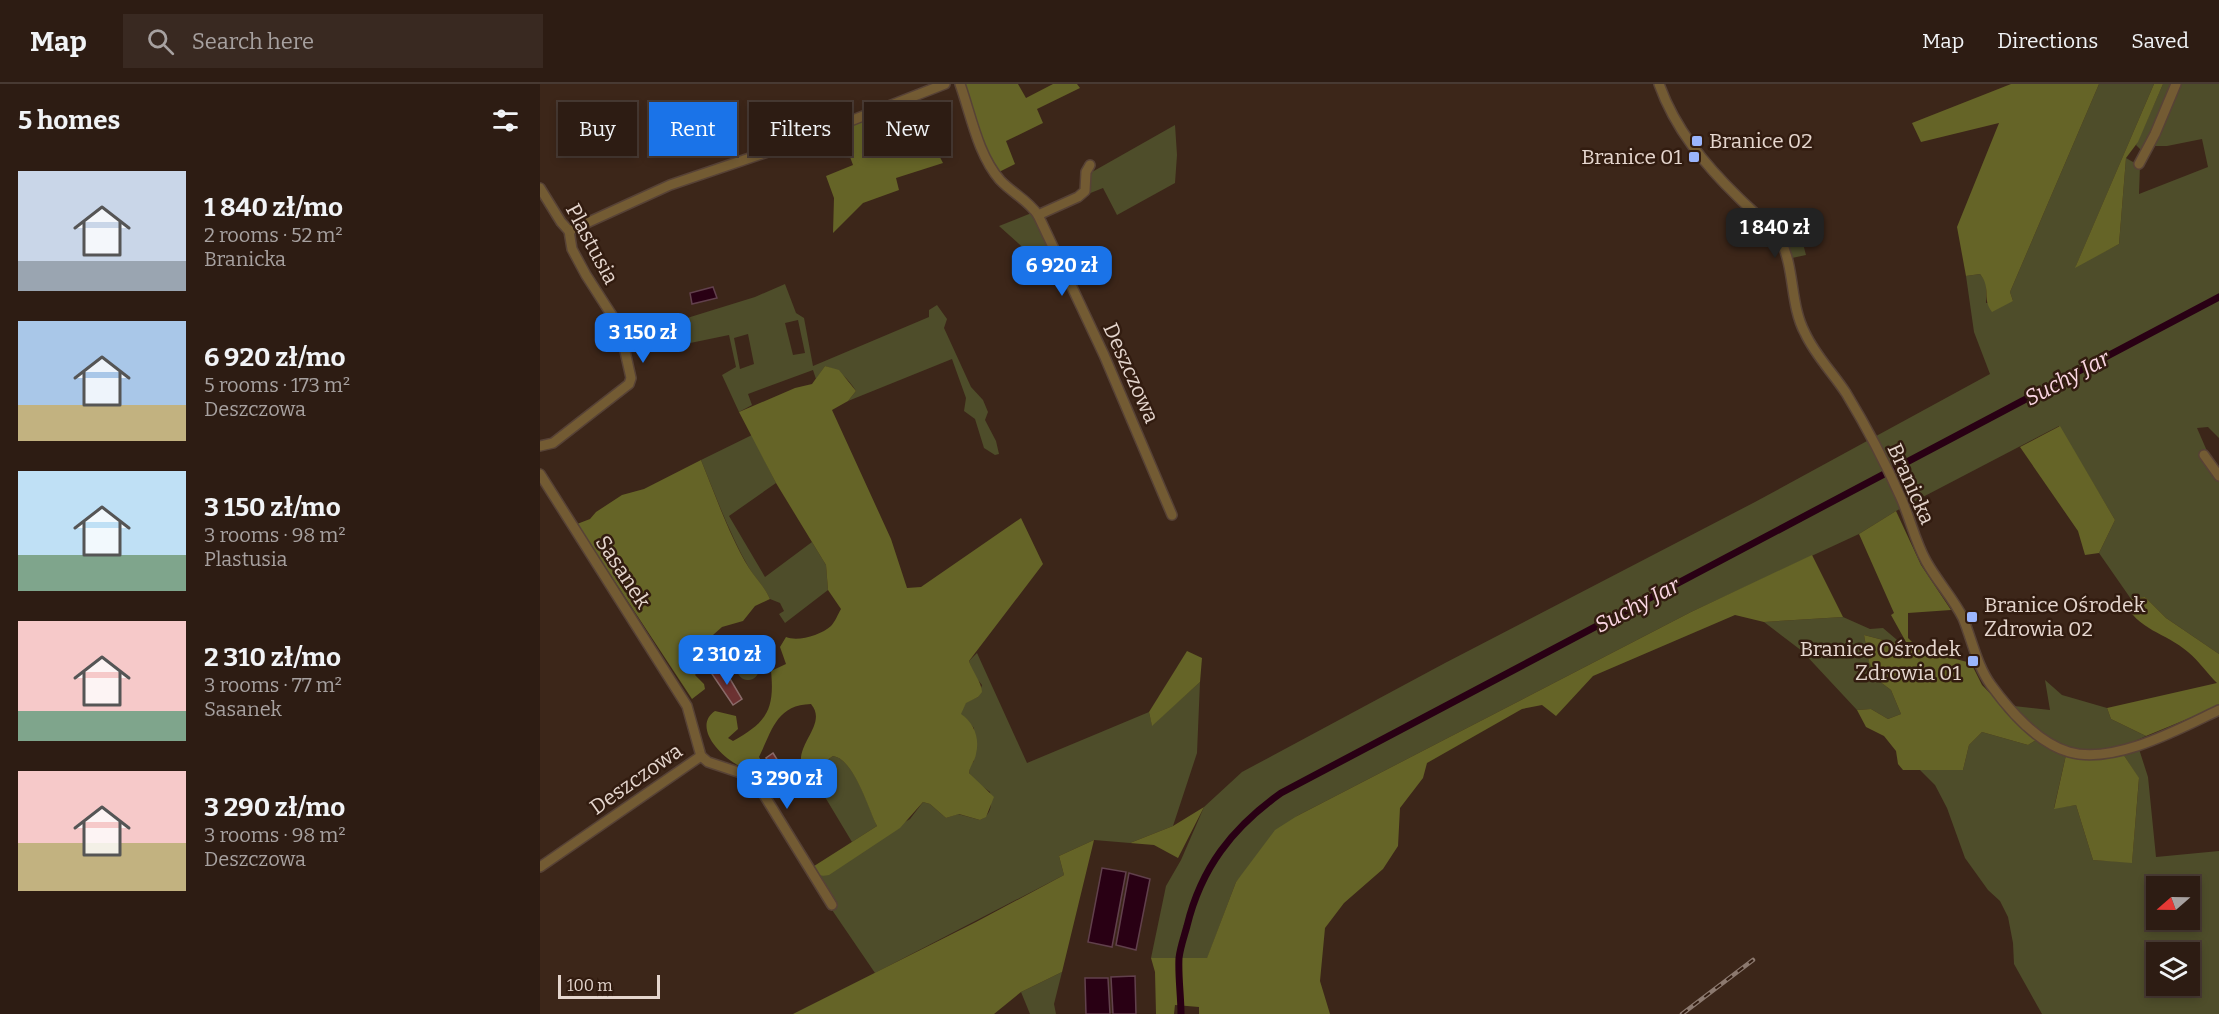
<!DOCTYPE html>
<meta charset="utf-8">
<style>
body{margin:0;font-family:Bitter,serif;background:#392921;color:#f1f3f6;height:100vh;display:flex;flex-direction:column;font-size:22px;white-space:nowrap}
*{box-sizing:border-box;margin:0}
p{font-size:20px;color:#a7a1a0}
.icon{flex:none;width:33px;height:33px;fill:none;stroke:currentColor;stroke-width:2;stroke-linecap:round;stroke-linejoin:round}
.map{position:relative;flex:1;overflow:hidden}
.drawer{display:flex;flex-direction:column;background:#2d1c13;width:540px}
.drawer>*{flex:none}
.banner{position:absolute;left:18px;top:18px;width:570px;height:54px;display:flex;gap:12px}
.needle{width:39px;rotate:250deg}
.fabs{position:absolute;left:1606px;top:792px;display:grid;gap:12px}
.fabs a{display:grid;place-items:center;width:54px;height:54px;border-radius:0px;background:#2d1c13;box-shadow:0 3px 9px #0003,0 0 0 2px #483a33;font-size:30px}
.scale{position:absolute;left:18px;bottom:15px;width:102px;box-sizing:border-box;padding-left:6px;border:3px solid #e5d6ce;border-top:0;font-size:16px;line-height:21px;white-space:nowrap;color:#e5d6ce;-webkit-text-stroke:4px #321c10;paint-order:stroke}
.price{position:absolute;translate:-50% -51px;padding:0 14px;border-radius:12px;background:#1a73e8;color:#fff;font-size:20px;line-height:39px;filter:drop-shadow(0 2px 3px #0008)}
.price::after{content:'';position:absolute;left:50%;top:36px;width:18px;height:14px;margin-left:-9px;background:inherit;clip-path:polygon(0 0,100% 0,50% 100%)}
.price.active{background:#222;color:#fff}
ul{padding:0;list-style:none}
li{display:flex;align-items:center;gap:18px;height:150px;padding:0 18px}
li span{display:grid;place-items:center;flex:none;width:168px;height:120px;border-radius:0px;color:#555}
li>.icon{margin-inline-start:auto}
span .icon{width:72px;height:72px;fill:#fffc;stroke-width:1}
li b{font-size:26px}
h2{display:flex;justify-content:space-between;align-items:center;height:72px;padding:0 18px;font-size:26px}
.pill{padding:0 21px;border-radius:0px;background:#2d1c13;box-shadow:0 3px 9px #0003,0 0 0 2px #483a33;font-size:21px;line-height:54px}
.pill.active{background:#1a73e8;color:#fff}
header{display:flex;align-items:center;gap:36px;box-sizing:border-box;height:84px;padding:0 30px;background:#2d1c13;border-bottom:2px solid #483a33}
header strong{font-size:28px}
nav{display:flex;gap:33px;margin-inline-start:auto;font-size:21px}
.search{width:420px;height:54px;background:#392921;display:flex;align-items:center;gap:15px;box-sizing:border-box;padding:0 21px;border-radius:0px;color:#a7a1a0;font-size:22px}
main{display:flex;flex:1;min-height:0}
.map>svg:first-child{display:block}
.green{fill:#4e4d2a;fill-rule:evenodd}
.forest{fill:#656427}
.water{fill:#290014;stroke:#61404c;stroke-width:1.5}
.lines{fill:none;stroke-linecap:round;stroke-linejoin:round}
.canal{stroke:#290014;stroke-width:7}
.building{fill:#6c3232;stroke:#8a6b69;stroke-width:1.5}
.minor-casing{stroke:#574236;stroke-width:12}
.minor{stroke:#735b33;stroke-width:9}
.rail-casing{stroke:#8c796f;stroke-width:4.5}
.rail{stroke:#321c10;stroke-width:2;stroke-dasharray:7;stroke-linecap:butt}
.poi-dot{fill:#9ab5fd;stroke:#321c10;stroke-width:2}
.labels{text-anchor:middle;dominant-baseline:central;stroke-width:5;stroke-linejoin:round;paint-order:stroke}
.poi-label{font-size:21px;fill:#e5d6ce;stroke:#321c10;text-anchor:start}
.street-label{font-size:21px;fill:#e5d6ce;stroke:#321c10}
.water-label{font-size:22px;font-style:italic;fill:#fad5e2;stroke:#321c10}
</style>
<header>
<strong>Map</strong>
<div class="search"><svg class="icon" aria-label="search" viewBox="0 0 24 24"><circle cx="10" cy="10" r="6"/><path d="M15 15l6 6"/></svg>Search here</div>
<nav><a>Map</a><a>Directions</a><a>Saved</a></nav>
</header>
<main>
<section class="drawer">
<h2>5 homes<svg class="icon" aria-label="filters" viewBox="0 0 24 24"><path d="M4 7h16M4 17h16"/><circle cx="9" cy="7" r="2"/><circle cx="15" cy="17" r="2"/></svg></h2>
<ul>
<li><span style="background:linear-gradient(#c9d6e8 75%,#9aa5b1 0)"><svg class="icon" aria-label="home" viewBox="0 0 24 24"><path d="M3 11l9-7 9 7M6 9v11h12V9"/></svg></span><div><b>1 840 zł/mo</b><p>2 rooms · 52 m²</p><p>Branicka</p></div></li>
<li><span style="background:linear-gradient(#a9c7e8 70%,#c2b280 0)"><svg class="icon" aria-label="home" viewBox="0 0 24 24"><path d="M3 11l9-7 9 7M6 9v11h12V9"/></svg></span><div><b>6 920 zł/mo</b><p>5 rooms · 173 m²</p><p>Deszczowa</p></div></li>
<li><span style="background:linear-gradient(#bfe0f5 70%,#7fa58c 0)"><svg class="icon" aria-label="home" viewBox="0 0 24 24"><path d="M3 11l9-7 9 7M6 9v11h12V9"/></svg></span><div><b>3 150 zł/mo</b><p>3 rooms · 98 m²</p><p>Plastusia</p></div></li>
<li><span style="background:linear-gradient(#f6c9c9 75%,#7fa58c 0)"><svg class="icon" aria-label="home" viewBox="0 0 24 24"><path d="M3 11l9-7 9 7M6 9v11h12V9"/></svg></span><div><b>2 310 zł/mo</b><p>3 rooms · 77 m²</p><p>Sasanek</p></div></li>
<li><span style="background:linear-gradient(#f6c9c9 60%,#c2b280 0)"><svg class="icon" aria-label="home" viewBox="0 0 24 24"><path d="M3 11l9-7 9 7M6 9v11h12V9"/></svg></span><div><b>3 290 zł/mo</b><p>3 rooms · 98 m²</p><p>Deszczowa</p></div></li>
</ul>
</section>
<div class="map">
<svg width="1679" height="930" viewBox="0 0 1679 930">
<rect width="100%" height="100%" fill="#3c2619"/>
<!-- green -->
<g class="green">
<path d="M1559,0H1614L1536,182L1579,160L1586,74L1600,82L1599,110L1668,83L1662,55L1627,62H1610L1638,0H1679V354L1668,343L1657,344L1667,367L1663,370L1679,395V570L1626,534L1605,513L1591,515L1559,469L1575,436L1519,342L1356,427L1319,450L1151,528L757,732L696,798L667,875L611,874L626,802L641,776L664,723L702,688L905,579L1215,418L1450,290L1434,248L1426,192L1440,190L1446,198V219L1473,217L1470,208Z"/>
<path d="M1623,0H1634L1615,45L1601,66L1596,61Z"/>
<path d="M635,41L637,71L635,99L577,131L563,104L548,110V94L552,88Z"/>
<path d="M494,128L504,131L525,176L506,184L459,142Z"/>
<path d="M1232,135L1261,152L1266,171L1252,174L1245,156L1230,138Z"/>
<path d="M245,200L256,229L264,234L273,282L389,233V226L397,221L407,235L404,244L431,303L443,316L448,328L445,336L456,357L459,370L455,371L444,364L435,335L424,327L426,314L412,275L308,317L316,307C307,293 300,287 285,282L276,295L273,286L208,310L212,321L199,328L182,291L196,283L189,251L126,264L118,243L215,213ZM258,236L265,269L253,271L245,239ZM208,250L214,280L200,285L194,254Z"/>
<path d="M212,351L236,399L189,432L225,493L272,458L286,481L288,506L245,539L239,530L244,527L240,519L230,515C225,504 216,495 209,484C190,451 176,413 161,376Z"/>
<path d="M1303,533L1330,545L1343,544L1363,561L1324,551L1329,577L1339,597L1351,606L1361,630L1348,635L1331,625L1317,626L1262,567L1224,538Z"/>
<path d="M437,569L487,679L609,628L612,641L660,598L657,669L633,742L590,759L554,756L519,772L524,791L335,889L290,823L275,790L370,735L383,718L390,720L406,734L418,730L440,736C452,730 452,720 450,708L439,700L429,689L430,682L434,677V644L420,630L426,618L438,613L442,601L433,590L429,577Z"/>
<circle cx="208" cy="585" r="11"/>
<path d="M1505,596L1522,611L1567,624L1571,635L1606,652C1592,658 1574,668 1557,668C1522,669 1496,645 1474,622L1510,626Z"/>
<path d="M1442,648L1488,661L1496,656L1526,671L1514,724L1536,721L1553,776L1592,778L1599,695L1583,670L1599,665L1608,693L1616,773L1679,767V930H1502L1474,880L1473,859L1468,833L1460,817L1448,806L1425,774L1407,724L1395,701L1380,686H1423L1429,661ZM1617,802H1650V836H1617ZM1617,868H1650V902H1617Z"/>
<path d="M293,672C314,675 329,724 337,742L312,758L270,688Z"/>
<path d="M522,888L514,920L516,930H490L481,908Z"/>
</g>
<!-- forest -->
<g class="forest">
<path d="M425,0H478L486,14L513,0H537L540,4L497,25L503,39L466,57L475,80L459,88L446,70Z"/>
<path d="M1471,0H1559L1470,208L1473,217L1452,228C1441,213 1452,205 1440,190L1426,192L1417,143L1459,39L1381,58L1372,39Z"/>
<path d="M1614,0H1623L1598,58L1586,74L1579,160L1535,184Z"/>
<path d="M372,19L403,79L356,94L359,106L323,119L293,149L294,114L286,92L313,81L300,46Z"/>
<path d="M285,282L299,286L316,307L308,317L292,326L351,455L367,504L381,503L481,434L503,480L429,577C432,587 442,599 442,608L438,613L426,619L421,630C434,639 440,654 436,670C435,677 430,681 429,689L454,713L446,733L440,736L419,730L406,734L390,720L383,718L360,744L289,791C280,793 276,791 271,784L337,742C328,724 314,675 293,672L270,688L262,682C255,660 288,640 271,620C236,621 232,647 219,673L227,687C202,696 145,647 175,627L196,632L198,645L188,654L193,657C226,639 235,626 231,587L246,580L240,563L246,553C258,558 281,551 291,542C295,538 298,530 301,525L288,506L286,481L236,399L199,328L255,304L272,300Z"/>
<path d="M1520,342L1575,436L1559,469L1545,471L1538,447L1480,363Z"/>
<path d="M161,376C176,413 189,451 209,484C216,495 225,503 230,515L215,522L203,537L182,543L164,559L159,571L169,588L161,584L155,591L164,600L165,605L152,615L37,440L50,435L56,428L82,411L104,405Z"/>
<path d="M1356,427L1381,481L1411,526L1368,529V554L1372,558H1366L1351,531L1354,529L1319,450Z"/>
<path d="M1272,471L1303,533L1224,538L1195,531L1053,592L1016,632L1002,621L982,625L887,679L883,694L860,724L858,762L843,785L804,819L785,844L780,897L790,930H659V923L635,921L634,930H616L615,888L611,874H667L696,798L735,746L757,732L1151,528Z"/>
<path d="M1605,513L1626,534L1679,570V622L1606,652L1571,635L1567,624L1677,599C1667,589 1659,577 1648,568C1625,548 1598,547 1583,516Z"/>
<path d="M1324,551L1431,579L1442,601L1496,656L1488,661L1442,648L1429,661L1423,686H1363L1358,680L1356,667L1344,652L1326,643L1317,626L1331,625L1348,635L1361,630L1351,606L1339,597L1329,578Z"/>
<path d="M647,567L662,574L660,598L612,642L609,628Z"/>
<path d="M1583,670L1599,694L1592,779L1553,776L1536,721L1514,725L1526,671L1543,675Z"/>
<path d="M664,723L638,774L614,761L590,759L633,742Z"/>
<path d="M554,756L522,888L481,908L454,930H253L436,838L524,791L519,772Z"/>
</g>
<!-- water -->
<g class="water">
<path d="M173,203L177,214L152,220L150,209Z"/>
<path d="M562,784L586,788L572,863L548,858Z"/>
<path d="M589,789L610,795L596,866L576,861Z"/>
<path d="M595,892L596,930H573L571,893Z"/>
<path d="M545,894H568L570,930H546Z"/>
</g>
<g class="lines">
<!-- canal -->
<path class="canal" d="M641,930C641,912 638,892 639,874C640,864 644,853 647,842C661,784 692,744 741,709L1679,213"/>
</g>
<!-- building -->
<g class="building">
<path d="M183,583L202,615L193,621L172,590Z"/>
<path d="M233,669L243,685L236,690L226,674Z"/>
</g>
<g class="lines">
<defs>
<g id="minor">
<path d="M420,0C431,31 438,71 460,96C472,109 488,116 498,131L564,271L632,431"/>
<path d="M1119,0C1135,45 1165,81 1199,114C1213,128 1230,141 1241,157C1255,186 1250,221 1265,249C1275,271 1293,289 1306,309C1326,342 1345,378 1361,414C1370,434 1375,457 1386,477C1397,497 1413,514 1423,534C1432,556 1437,582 1451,601C1469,626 1498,659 1529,668C1574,681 1639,645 1679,626"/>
<path d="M1599,80L1615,50L1636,0"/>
<path d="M0,104L21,138L29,147L32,165L46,191L73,233L82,254L91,294L89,300L13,359L0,362"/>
<path d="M498,131L538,113L545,107L546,88L550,81"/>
<path d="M29,147L130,101L254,59L405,0"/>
<path d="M1664,371L1679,392"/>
<path d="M0,390L147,622L161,672"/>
<path d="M161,672L168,678L204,690L216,698L292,821"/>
<path d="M0,783L161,672"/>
</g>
</defs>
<!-- minor casing -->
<use href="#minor" class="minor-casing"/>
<!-- minor -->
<use href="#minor" class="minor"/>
<defs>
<path id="rail" d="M1142,930L1213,876"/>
</defs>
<!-- rail casing -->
<use href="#rail" class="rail-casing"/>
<!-- rail -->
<use href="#rail" class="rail"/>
</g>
<!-- markers -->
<g class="poi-dot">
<rect x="1151" y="51" width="12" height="12" rx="3"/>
<rect x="1148" y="67" width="12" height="12" rx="3"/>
<rect x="1426" y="527" width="12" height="12" rx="3"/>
<rect x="1427" y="571" width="12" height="12" rx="3"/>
</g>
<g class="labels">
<!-- poi labels -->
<g class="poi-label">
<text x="1169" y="57">Branice 02</text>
<text x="1142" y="73" text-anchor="end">Branice 01</text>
<text x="1444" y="521">Branice Ośrodek<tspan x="1444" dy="24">Zdrowia 02</tspan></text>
<text x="1421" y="565" text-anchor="end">Branice Ośrodek<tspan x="1421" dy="24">Zdrowia 01</tspan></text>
</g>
<!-- street labels -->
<g class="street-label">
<text transform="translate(52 160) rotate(62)">Plastusia</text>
<text transform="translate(591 289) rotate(66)">Deszczowa</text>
<text transform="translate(1371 400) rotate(66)">Branicka</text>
<text transform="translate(83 488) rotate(57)">Sasanek</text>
<text transform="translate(96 695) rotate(-35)">Deszczowa</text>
</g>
<!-- water labels -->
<g class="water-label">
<text transform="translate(1527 294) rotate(-28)">Suchy Jar</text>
<text transform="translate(1097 521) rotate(-28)">Suchy Jar</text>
</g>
</g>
</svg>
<div class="fabs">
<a><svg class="needle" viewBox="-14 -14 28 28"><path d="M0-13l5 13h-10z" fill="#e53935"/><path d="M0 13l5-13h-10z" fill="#a7a1a0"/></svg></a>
<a><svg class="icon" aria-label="layers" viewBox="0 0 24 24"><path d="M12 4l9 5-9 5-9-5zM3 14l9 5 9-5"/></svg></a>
</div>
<div class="scale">100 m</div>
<b class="price active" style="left:1235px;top:175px">1 840 zł</b>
<b class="price" style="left:522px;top:213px">6 920 zł</b>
<b class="price" style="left:103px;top:280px">3 150 zł</b>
<b class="price" style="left:187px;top:602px">2 310 zł</b>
<b class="price" style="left:247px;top:726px">3 290 zł</b>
<div class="banner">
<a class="pill">Buy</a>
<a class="pill active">Rent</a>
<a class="pill">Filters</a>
<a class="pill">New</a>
</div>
</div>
</main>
